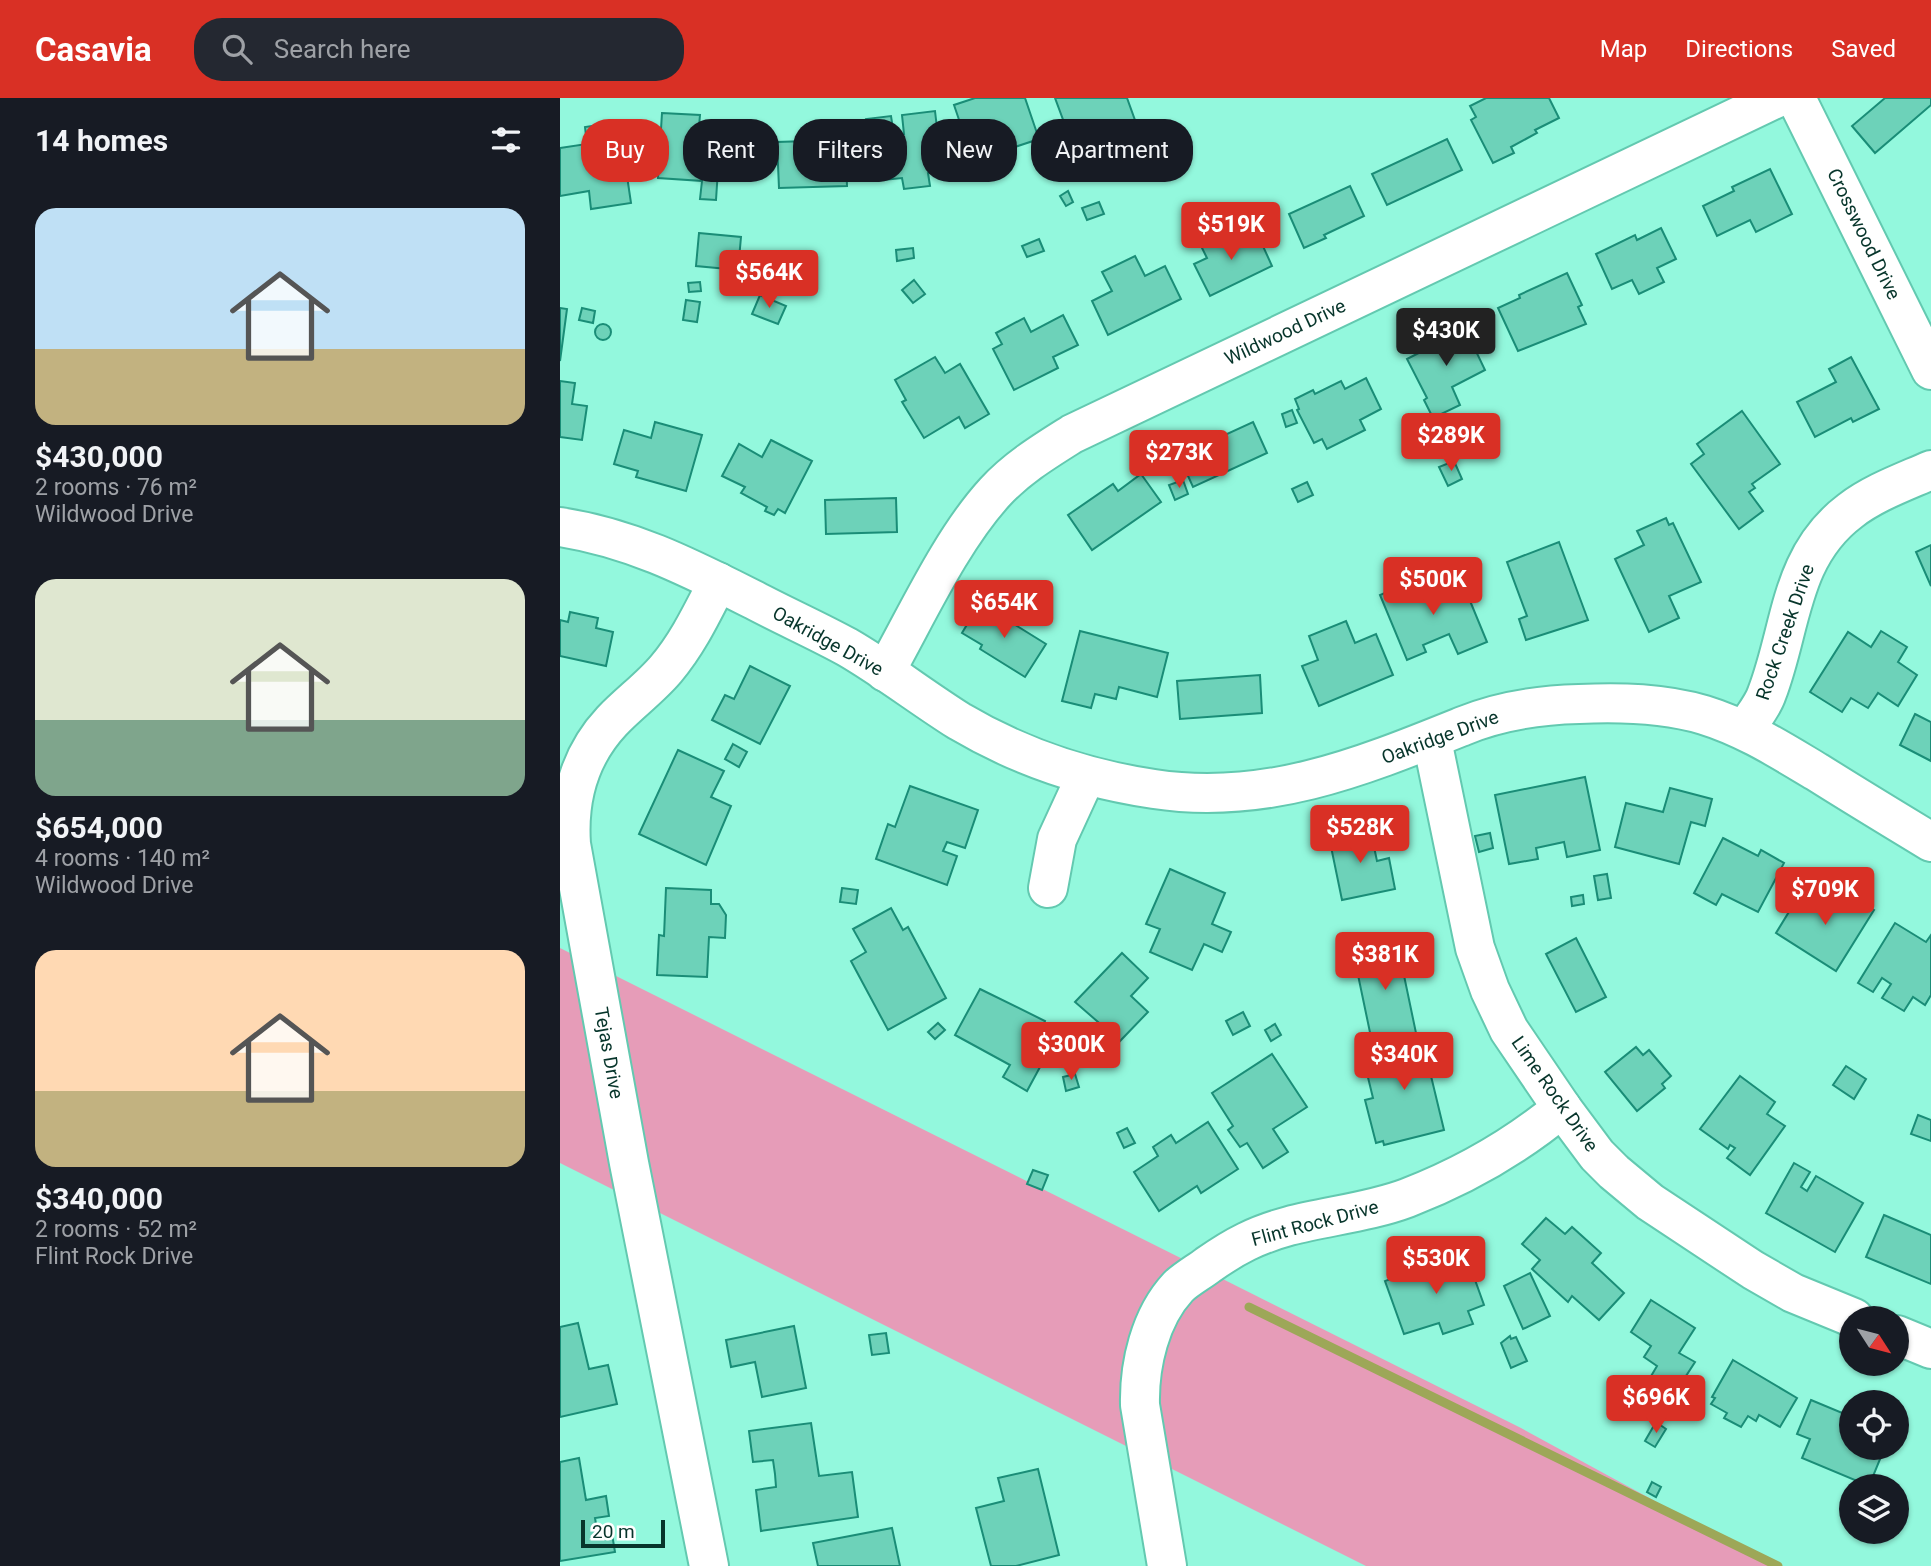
<!DOCTYPE html>
<meta charset="utf-8">
<style>
body{margin:0;font-family:Roboto,sans-serif;background:#242831;color:#f1f3f6;height:100vh;display:flex;flex-direction:column;font-size:26px;white-space:nowrap}
*{box-sizing:border-box;margin:0}
p{font-size:23px;color:#9ea1a6}
.icon{flex:none;width:38px;height:38px;fill:none;stroke:currentColor;stroke-width:2;stroke-linecap:round;stroke-linejoin:round}
.map{position:relative;flex:1;overflow:hidden}
.details{display:flex;flex-direction:column;background:#171b24;width:560px}
.details>*{flex:none}
.banner{position:absolute;left:21px;top:21px;width:665px;height:63px;display:flex;gap:14px}
.needle{width:46px;rotate:126deg}
.fabs{position:absolute;left:1279px;top:1208px;display:grid;gap:14px}
.fabs a{display:grid;place-items:center;width:70px;height:70px;border-radius:50%;background:#171b24;box-shadow:0 2px 5px #0004;font-size:35px}
.scale{position:absolute;left:21px;bottom:18px;width:84px;box-sizing:border-box;padding-left:7px;border:4px solid #07352b;border-top:0;font-size:19px;line-height:24px;white-space:nowrap;color:#07352b;-webkit-text-stroke:5px #fff;paint-order:stroke}
.price{position:absolute;translate:-50% -60px;padding:0 16px;border-radius:7px;background:#d93025;color:#fff;font-size:23px;line-height:46px;filter:drop-shadow(0 2px 4px #0008)}
.price::after{content:'';position:absolute;left:50%;top:42px;width:21px;height:16px;margin-left:-10px;background:inherit;clip-path:polygon(0 0,100% 0,50% 100%)}
.price.active{background:#222;color:#fff}
ul{padding:0;list-style:none}
li{display:grid;align-content:center;gap:14px;height:371px;padding:0 35px}
li span{display:grid;place-items:center;height:217px;border-radius:21px;color:#555}
li>.icon{margin-inline-start:auto}
span .icon{width:126px;height:126px;fill:#fffc;stroke-width:1}
li b{font-size:30px}
h2{display:flex;justify-content:space-between;align-items:center;height:84px;padding:0 35px;font-size:30px}
.tag{padding:0 24px;border-radius:28px;background:#171b24;box-shadow:0 2px 5px #0004;font-size:24px;line-height:63px}
.tag.active{background:#d93025;color:#fff}
header{display:flex;align-items:center;gap:42px;box-sizing:border-box;height:98px;padding:0 35px;background:#d93025;color:#fff}
header strong{font-size:33px}
nav{display:flex;gap:38px;margin-inline-start:auto;font-size:24px}
.search{width:490px;height:63px;background:#242831;display:flex;align-items:center;gap:18px;box-sizing:border-box;padding:0 24px;border-radius:28px;color:#9ea1a6;font-size:26px}
main{display:flex;flex:1;min-height:0}
.map>svg:first-child{display:block}
.green{fill:#e69cb8}
.lines{fill:none;stroke-linecap:round;stroke-linejoin:round}
.stream{stroke:#9da758;stroke-width:9}
.building{fill:#6dd2b9;stroke:#1a8d77;stroke-width:2}
.minor-casing{stroke:#63c9b0;stroke-width:42}
.minor{stroke:#fff;stroke-width:38}
.labels{text-anchor:middle;dominant-baseline:central;stroke-width:7;stroke-linejoin:round;paint-order:stroke}
.street-label{font-size:19px;fill:#07352b;stroke:#fff}
</style>
<header>
<strong>Casavia</strong>
<div class="search"><svg class="icon" aria-label="search" viewBox="0 0 24 24"><circle cx="10" cy="10" r="6"/><path d="M15 15l6 6"/></svg>Search here</div>
<nav><a>Map</a><a>Directions</a><a>Saved</a></nav>
</header>
<main>
<section class="details">
<h2>14 homes<svg class="icon" aria-label="filters" viewBox="0 0 24 24"><path d="M4 7h16M4 17h16"/><circle cx="9" cy="7" r="2"/><circle cx="15" cy="17" r="2"/></svg></h2>
<ul>
<li><span style="background:linear-gradient(#bfe0f5 65%,#c2b280 0)"><svg class="icon" aria-label="home" viewBox="0 0 24 24"><path d="M3 11l9-7 9 7M6 9v11h12V9"/></svg></span><div><b>$430,000</b><p>2 rooms · 76 m²</p><p>Wildwood Drive</p></div></li>
<li><span style="background:linear-gradient(#dfe7d0 65%,#7fa58c 0)"><svg class="icon" aria-label="home" viewBox="0 0 24 24"><path d="M3 11l9-7 9 7M6 9v11h12V9"/></svg></span><div><b>$654,000</b><p>4 rooms · 140 m²</p><p>Wildwood Drive</p></div></li>
<li><span style="background:linear-gradient(#ffd9b3 65%,#c2b280 0)"><svg class="icon" aria-label="home" viewBox="0 0 24 24"><path d="M3 11l9-7 9 7M6 9v11h12V9"/></svg></span><div><b>$340,000</b><p>2 rooms · 52 m²</p><p>Flint Rock Drive</p></div></li>
</ul>
</section>
<div class="map">
<svg width="1371" height="1468" viewBox="0 0 1371 1468">
<rect width="100%" height="100%" fill="#93f8dd"/>
<!-- green -->
<path class="green" d="M0,850L961,1330L1214,1468H806L0,1065Z"/>
<g class="lines">
<!-- stream -->
<path class="stream" d="M689,1209L1218,1468"/>
</g>
<!-- building -->
<g class="building">
<path d="M415,0H465L479,41L413,63L394,7Z"/>
<path d="M495,0H567L576,25L534,39L530,27L508,35Z"/>
<path d="M926,0H989L999,20L975,32L977,35L951,49L954,55L933,65L911,22L916,19L910,8Z"/>
<path d="M1325,0H1371V7L1315,55L1292,28Z"/>
<path d="M375,13L382,73L368,75L370,88L344,91L342,80L314,83L306,21L331,18L334,37L344,36L342,17Z"/>
<path d="M102,15L140,17L138,40L160,41L156,102L140,101L142,83L98,80Z"/>
<path d="M59,24L71,105L31,111L29,93L0,98V50L27,46L25,29Z"/>
<path d="M285,25L287,88L219,90L217,44L247,43V26Z"/>
<path d="M611,36L618,52L609,56L603,40Z"/>
<path d="M887,41L902,72L827,107L812,76Z"/>
<path d="M1210,71L1232,116L1196,134L1190,122L1157,138L1143,108L1174,93L1172,89Z"/>
<path d="M790,88L804,118L764,137L766,140L744,150L729,116Z"/>
<path d="M508,93L513,104L506,108L500,98Z"/>
<path d="M539,104L544,116L527,122L522,110Z"/>
<path d="M1101,130L1116,161L1097,170L1104,184L1079,196L1072,182L1052,191L1036,156L1075,137L1077,142Z"/>
<path d="M665,133L673,147L697,135L712,168L650,198L634,166L647,160L640,146Z"/>
<path d="M139,135L181,139L178,172L136,168Z"/>
<path d="M479,141L484,153L467,159L462,148Z"/>
<path d="M353,150L354,160L337,163L336,152Z"/>
<path d="M575,158L585,178L605,168L621,201L548,237L532,203L552,193L542,174Z"/>
<path d="M1007,175L1022,207L1018,209L1026,226L958,253L938,210L960,200L959,197Z"/>
<path d="M354,182L365,196L353,205L342,192Z"/>
<path d="M140,184L141,193L129,194L128,185Z"/>
<path d="M200,197L226,208L218,226L192,216Z"/>
<path d="M126,202L140,204L137,224L123,222Z"/>
<path d="M0,210L7,211L0,263Z"/>
<path d="M22,210L35,213L33,225L19,222Z"/>
<path d="M503,217L518,247L493,259L498,270L454,292L433,251L442,246L436,235L464,220L471,234Z"/>
<path d="M901,222L925,272L892,289L900,307L873,320L864,302L867,300L847,261L884,242L879,233Z"/>
<circle cx="43" cy="234" r="8"/>
<path d="M375,259L385,275L400,266L429,316L405,330L399,319L364,340L342,304L346,302L335,282Z"/>
<path d="M1291,259L1319,311L1293,324L1291,320L1255,339L1237,304L1276,284L1269,271Z"/>
<path d="M806,280L821,311L800,322L805,332L767,351L762,341L754,345L737,312L739,311L735,301L753,292L755,296L781,283L785,291Z"/>
<path d="M0,283L15,285L12,306L27,308L22,342L0,339Z"/>
<path d="M732,312L737,325L726,329L722,316Z"/>
<path d="M1182,313L1220,366L1192,386L1195,390L1189,394L1203,413L1179,431L1131,366L1144,356L1137,346Z"/>
<path d="M95,324L142,337L126,393L76,379L78,373L54,366L64,332L91,340Z"/>
<path d="M693,324L707,355L633,389L619,358Z"/>
<path d="M211,342L252,363L225,415L218,411L214,417L205,413L207,409L181,395L185,389L162,378L179,346L202,359Z"/>
<path d="M894,363L902,381L888,388L879,369Z"/>
<path d="M581,376L601,404L532,452L508,417L553,386L558,393Z"/>
<path d="M623,382L628,396L615,402L609,387Z"/>
<path d="M747,384L753,397L738,404L732,391Z"/>
<path d="M336,400L337,434L266,436L265,402Z"/>
<path d="M1106,420L1109,427L1113,425L1141,484L1109,498L1119,520L1089,534L1055,461L1084,447L1077,433Z"/>
<path d="M999,444L1028,522L966,542L959,521L967,518L947,464Z"/>
<path d="M1371,447V488L1356,454Z"/>
<path d="M901,481L927,544L898,556L889,536L863,547L866,554L847,562L820,497L851,484L855,495L876,487L878,491Z"/>
<path d="M420,505L486,546L465,579L420,551L422,547L402,535Z"/>
<path d="M10,514L38,520L36,530L53,534L46,568L0,558V522L8,524Z"/>
<path d="M786,523L795,545L816,536L833,577L759,608L742,568L758,562L749,538Z"/>
<path d="M520,533L608,555L597,599L559,589L556,601L535,596L531,610L502,603Z"/>
<path d="M1321,533L1347,549L1338,564L1357,577L1338,608L1318,595L1308,610L1291,600L1282,614L1250,594L1288,534L1311,549Z"/>
<path d="M190,568L230,588L200,646L152,622L165,597L174,601Z"/>
<path d="M700,577L702,615L620,621L617,583Z"/>
<path d="M1355,616L1371,624V663L1340,647Z"/>
<path d="M173,646L187,654L179,669L165,661Z"/>
<path d="M118,652L164,673L151,699L171,708L146,767L79,736Z"/>
<path d="M1025,679L1040,752L1007,759L1004,744L976,750L978,761L949,766L935,697Z"/>
<path d="M350,688L418,712L405,750L387,744L383,753L397,758L387,787L316,761L328,726L335,729Z"/>
<path d="M1110,690L1152,701L1145,728L1131,724L1119,766L1055,749L1066,705L1103,714Z"/>
<path d="M810,730L817,763L829,760L835,791L782,802L769,739Z"/>
<path d="M930,735L933,750L919,754L915,738Z"/>
<path d="M1163,740L1198,758L1201,752L1224,765L1198,814L1162,796L1156,807L1134,795Z"/>
<path d="M610,771L665,795L652,826L671,834L662,854L644,846L632,872L590,854L600,831L586,826Z"/>
<path d="M1047,776L1051,800L1038,802L1034,778Z"/>
<path d="M106,790L151,792V806H159L166,817L165,840L149,839L147,879L97,877L99,837L104,838Z"/>
<path d="M282,790L298,792L296,806L280,804Z"/>
<path d="M1243,791L1275,811L1286,794L1314,812L1276,873L1216,835Z"/>
<path d="M1023,797L1024,806L1012,808L1011,799Z"/>
<path d="M331,810L343,832L348,829L386,900L328,932L291,863L306,854L293,831Z"/>
<path d="M1335,825L1366,844L1371,837V897L1365,907L1353,899L1344,913L1322,900L1331,886L1322,880L1313,894L1298,885Z"/>
<path d="M1016,840L1046,899L1016,914L986,856Z"/>
<path d="M837,844L856,935L812,944L793,853Z"/>
<path d="M562,855L588,880L571,898L588,914L560,943L515,904Z"/>
<path d="M420,891L485,923L484,926L499,934L467,993L443,979L450,967L395,937Z"/>
<path d="M683,914L690,928L673,937L666,923Z"/>
<path d="M378,925L385,932L375,941L368,934Z"/>
<path d="M715,926L721,937L711,943L705,932Z"/>
<path d="M876,940L885,975L871,978L884,1032L824,1047L823,1043L816,1045L805,1002L813,1000L803,959Z"/>
<path d="M1076,949L1083,957L1089,952L1111,978L1102,986L1105,990L1077,1013L1045,974Z"/>
<path d="M712,956L747,1009L713,1031L728,1054L703,1070L687,1045L680,1049L668,1032L673,1028L652,995Z"/>
<path d="M1286,968L1306,981L1294,1001L1273,987Z"/>
<path d="M515,976L519,989L506,993L503,979Z"/>
<path d="M1180,978L1215,1004L1207,1016L1225,1028L1190,1077L1167,1060L1175,1050L1170,1047L1168,1051L1140,1031Z"/>
<path d="M1358,1017L1371,1022V1043L1351,1036Z"/>
<path d="M648,1024L678,1071L641,1095L637,1088L599,1113L574,1074L598,1058L593,1049L611,1037L616,1045Z"/>
<path d="M567,1030L575,1045L564,1050L557,1035Z"/>
<path d="M1234,1065L1250,1074L1241,1089L1247,1093L1256,1078L1303,1105L1275,1154L1206,1115Z"/>
<path d="M473,1072L488,1077L482,1092L467,1086Z"/>
<path d="M1324,1117L1371,1137V1186L1306,1159Z"/>
<path d="M986,1120L1005,1136L1012,1129L1041,1155L1032,1165L1064,1195L1039,1222L1012,1198L1008,1204L972,1171L980,1162L962,1146Z"/>
<path d="M905,1154L924,1207L908,1213L913,1226L883,1236L879,1225L844,1236L825,1183L861,1170L865,1180L875,1176L871,1167Z"/>
<path d="M970,1175L990,1218L963,1231L944,1188Z"/>
<path d="M1091,1202L1135,1230L1119,1255L1135,1264L1111,1301L1087,1285L1097,1268L1084,1259L1091,1248L1071,1234Z"/>
<path d="M18,1225L29,1271L48,1267L57,1306L0,1319V1229Z"/>
<path d="M234,1228L246,1290L202,1299L195,1264L171,1269L166,1242Z"/>
<path d="M326,1235L329,1255L312,1257L309,1237Z"/>
<path d="M950,1238L951,1241L956,1239L967,1263L951,1270L941,1245Z"/>
<path d="M1173,1262L1237,1300L1220,1329L1199,1317L1196,1323L1188,1318L1181,1329L1164,1320L1167,1315L1151,1306L1155,1300L1152,1299Z"/>
<path d="M1251,1302L1292,1319L1289,1327L1292,1329V1349H1325L1309,1388L1242,1360L1250,1341L1237,1336Z"/>
<path d="M1096,1324L1106,1331L1095,1349L1085,1343Z"/>
<path d="M251,1325L259,1378L292,1374L298,1419L201,1433L196,1392L216,1389L215,1376L213,1362L193,1364L189,1333Z"/>
<path d="M19,1360L26,1402L46,1398L49,1418L35,1420L37,1432L51,1430L55,1454L0,1463V1364Z"/>
<path d="M478,1371L499,1457L456,1468H431L416,1410L444,1403L438,1380Z"/>
<path d="M1092,1384L1101,1389L1096,1399L1087,1394Z"/>
<path d="M332,1430L340,1468H258L253,1445Z"/>
</g>
<g class="lines">
<defs>
<g id="minor">
<path d="M1236,0L1371,272"/>
<path d="M0,429C72,440 130,470 194,502C224,518 256,532 287,549C325,571 361,599 399,623C458,658 526,681 594,691C706,708 801,669 903,628C939,613 980,607 1019,606C1061,604 1103,605 1144,617C1186,630 1220,652 1257,674C1295,698 1333,721 1371,744"/>
<path d="M325,574C357,517 391,442 435,394C457,370 485,353 512,336L1217,0"/>
<path d="M1185,632C1192,620 1203,608 1207,595C1232,530 1229,459 1290,413C1313,395 1344,384 1371,372"/>
<path d="M872,642L915,850L930,892L949,932L1002,1010L1037,1057L1054,1074L1090,1104L1193,1172L1233,1195L1294,1220"/>
<path d="M488,790L497,741L526,678"/>
<path d="M1337,1237L1371,1251"/>
<path d="M149,1468L69,1065L11,746C8,701 20,657 52,623C69,605 90,590 106,571C128,545 142,515 158,484"/>
<path d="M607,1468L580,1307C579,1267 590,1219 618,1189C626,1181 639,1174 648,1167C675,1148 696,1137 729,1128C767,1118 810,1114 847,1100C904,1078 955,1049 1002,1010"/>
</g>
</defs>
<!-- minor casing -->
<use href="#minor" class="minor-casing"/>
<!-- minor -->
<use href="#minor" class="minor"/>
</g>
<g class="labels">
<!-- street labels -->
<g class="street-label">
<text transform="translate(1304 136) rotate(64)">Crosswood Drive</text>
<text transform="translate(725 234) rotate(-25)">Wildwood Drive</text>
<text transform="translate(1225 534) rotate(-71)">Rock Creek Drive</text>
<text transform="translate(268 543) rotate(29)">Oakridge Drive</text>
<text transform="translate(880 639) rotate(-20)">Oakridge Drive</text>
<text transform="translate(49 955) rotate(80)">Tejas Drive</text>
<text transform="translate(995 996) rotate(55)">Lime Rock Drive</text>
<text transform="translate(755 1125) rotate(-15)">Flint Rock Drive</text>
</g>
</g>
</svg>
<div class="fabs">
<a><svg class="needle" viewBox="-14 -14 28 28"><path d="M0-13l5 13h-10z" fill="#e53935"/><path d="M0 13l5-13h-10z" fill="#9ea1a6"/></svg></a>
<a><svg class="icon" aria-label="locate" viewBox="0 0 24 24"><circle cx="12" cy="12" r="6"/><path d="M12 2v4M12 18v4M2 12h4M18 12h4"/></svg></a>
<a><svg class="icon" aria-label="layers" viewBox="0 0 24 24"><path d="M12 4l9 5-9 5-9-5zM3 14l9 5 9-5"/></svg></a>
</div>
<div class="scale">20 m</div>
<b class="price" style="left:671px;top:164px">$519K</b>
<b class="price" style="left:209px;top:212px">$564K</b>
<b class="price active" style="left:886px;top:270px">$430K</b>
<b class="price" style="left:891px;top:375px">$289K</b>
<b class="price" style="left:619px;top:392px">$273K</b>
<b class="price" style="left:873px;top:519px">$500K</b>
<b class="price" style="left:444px;top:542px">$654K</b>
<b class="price" style="left:800px;top:767px">$528K</b>
<b class="price" style="left:1265px;top:829px">$709K</b>
<b class="price" style="left:825px;top:894px">$381K</b>
<b class="price" style="left:511px;top:984px">$300K</b>
<b class="price" style="left:844px;top:994px">$340K</b>
<b class="price" style="left:876px;top:1198px">$530K</b>
<b class="price" style="left:1096px;top:1337px">$696K</b>
<div class="banner">
<a class="tag active">Buy</a>
<a class="tag">Rent</a>
<a class="tag">Filters</a>
<a class="tag">New</a>
<a class="tag">Apartment</a>
</div>
</div>
</main>
